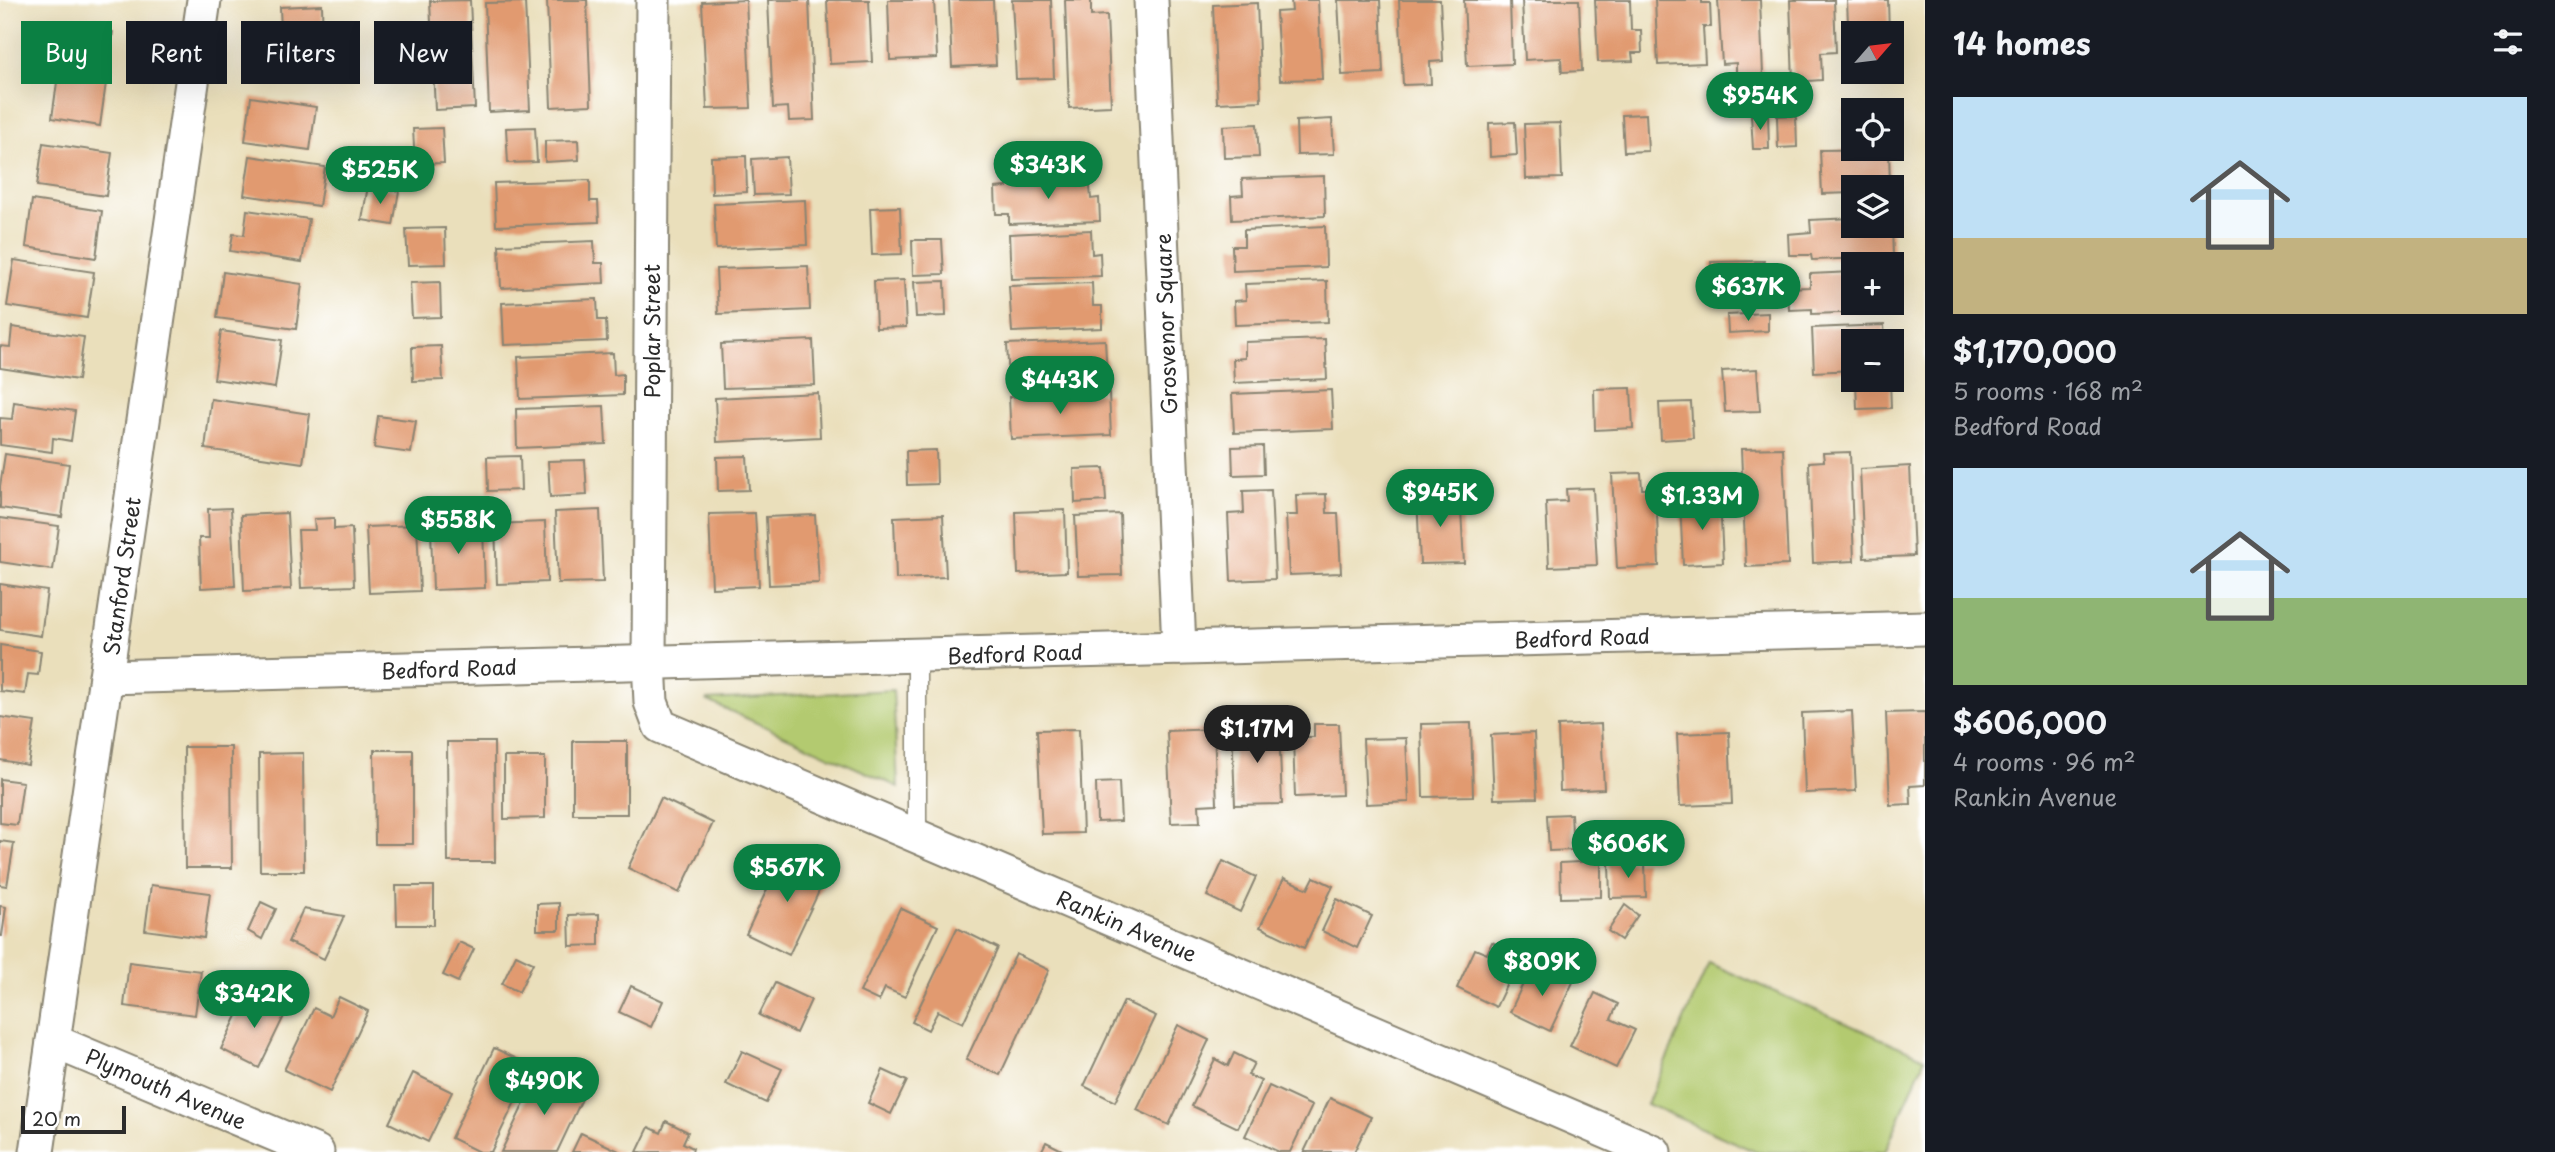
<!DOCTYPE html>
<meta charset="utf-8">
<style>
body{margin:0;font-family:"Playpen Sans",sans-serif;background:#20242c;color:#f1f3f6;height:100vh;display:flex;flex-direction:column;font-size:26px;white-space:nowrap}
*{box-sizing:border-box;margin:0}
p{font-size:23px;color:#9ea1a6}
.icon{flex:none;width:38px;height:38px;fill:none;stroke:currentColor;stroke-width:2;stroke-linecap:round;stroke-linejoin:round}
.map{position:relative;flex:1;overflow:hidden}
.drawer{display:flex;flex-direction:column;background:#171b24;width:630px}
.drawer>*{flex:none}
.guide{position:absolute;left:21px;top:21px;width:665px;height:63px;display:flex;gap:14px}
.needle{width:46px;rotate:62deg}
.tools{position:absolute;left:1841px;top:21px;display:grid;gap:14px}
.tools a{display:grid;place-items:center;width:63px;height:63px;border-radius:0px;background:#171b24;box-shadow:0 7px 28px #0002;font-size:35px}
.scale{position:absolute;left:21px;bottom:18px;width:105px;box-sizing:border-box;padding-left:7px;border:4px solid #2b2b2b;border-top:0;font-size:19px;line-height:24px;white-space:nowrap;color:#2b2b2b;-webkit-text-stroke:5px #fff;paint-order:stroke}
.price{position:absolute;translate:-50% -60px;padding:0 16px;border-radius:24px;background:#0b8043;color:#fff;font-size:23px;line-height:46px;filter:drop-shadow(0 2px 4px #0008)}
.price::after{content:'';position:absolute;left:50%;top:42px;width:21px;height:16px;margin-left:-10px;background:inherit;clip-path:polygon(0 0,100% 0,50% 100%)}
.price.selected{background:#222;color:#fff}
ul{padding:0;list-style:none}
li{display:grid;align-content:center;gap:14px;height:371px;padding:0 28px}
li span{display:grid;place-items:center;height:217px;border-radius:0px;color:#555}
li>.icon{margin-inline-start:auto}
span .icon{width:126px;height:126px;fill:#fffc;stroke-width:1}
li b{font-size:30px}
h2{display:flex;justify-content:space-between;align-items:center;height:84px;padding:0 28px;font-size:30px}
.chip{padding:0 24px;border-radius:0px;background:#171b24;box-shadow:0 7px 28px #0002;font-size:24px;line-height:63px}
.chip.selected{background:#0b8043;color:#fff}
main{display:flex;flex:1;min-height:0}
.map>svg:first-child{display:block}
.green{fill:#b3ca6f;stroke:#6f7a4d;stroke-width:2}
.building{fill:#e19a6f}
.lines{fill:none;stroke-linecap:round;stroke-linejoin:round}
.lane-casing{stroke:#8a8573;stroke-width:21}
.street-casing{stroke:#8a8573;stroke-width:37}
.lane{stroke:#fff;stroke-width:18}
.street{stroke:#fff;stroke-width:33}
.labels{text-anchor:middle;dominant-baseline:central;stroke-width:5;stroke-linejoin:round;paint-order:stroke}
.street-label{font-size:21px;fill:#2b2b2b;stroke:#fff}
</style>
<main>
<div class="map">
<svg width="1925" height="1152" viewBox="0 0 1925 1152">
<rect width="100%" height="100%" fill="#fff"/>
<filter id="ink" filterUnits="userSpaceOnUse"><feTurbulence type="fractalNoise" baseFrequency=".0143" numOctaves="2"/><feDisplacementMap in="SourceGraphic" scale="14" xChannelSelector="R" yChannelSelector="G"/><feConvolveMatrix kernelMatrix="1 2 1 2 8 2 1 2 1" color-interpolation-filters="sRGB"/></filter>
<filter id="wash" filterUnits="userSpaceOnUse"><feTurbulence type="fractalNoise" baseFrequency=".00686" numOctaves="4" result="noise"/><feDisplacementMap in="SourceGraphic" scale="28" xChannelSelector="R" yChannelSelector="G"/><feGaussianBlur stdDeviation="1.57" result="paint"/><feColorMatrix in="noise" values="0 0 0 0 0 0 0 0 0 0 0 0 0 0 0 0 0 1.4 0 .05"/><feComposite in="paint" operator="in"/></filter>
<g filter="url(#wash)">
<rect width="100%" height="100%" fill="#eadfbb"/>
<!-- green -->
<g class="green">
<path d="M893,690L898,787L706,700Z"/>
<path d="M1709,963L1925,1058L1885,1152H1756L1647,1104Z"/>
</g>
<g id="blocks">
<!-- building -->
<g class="building">
<path d="M470,0L475,108L435,110L430,1Z"/>
<path d="M547,0H587L591,105L551,107Z"/>
<path d="M746,0L751,108L707,109L702,2Z"/>
<path d="M768,0H809L814,120L789,121L788,107L773,108Z"/>
<path d="M827,0H869L872,62L830,64Z"/>
<path d="M888,0H934L937,58L890,60Z"/>
<path d="M949,0H993L996,65L952,67Z"/>
<path d="M1012,0H1051L1054,78L1016,79Z"/>
<path d="M1065,0H1091V16L1107,15L1111,106L1069,108Z"/>
<path d="M1291,0H1318L1322,79L1280,80L1276,12L1292,11Z"/>
<path d="M1338,0H1380L1383,73L1342,75Z"/>
<path d="M1399,0H1440L1443,61L1430,62L1431,84L1403,85Z"/>
<path d="M1464,0H1510L1512,64L1467,66Z"/>
<path d="M1522,0H1579L1582,71L1562,72L1561,58L1525,60Z"/>
<path d="M1595,0H1630L1631,30H1641L1642,53H1632L1633,61L1598,62Z"/>
<path d="M1655,0H1702V3H1710L1711,27H1703L1705,63L1658,65Z"/>
<path d="M1718,0H1760L1763,75L1736,76V63L1722,64Z"/>
<path d="M1790,0H1834L1836,52L1821,53L1822,80L1793,82Z"/>
<path d="M1847,0H1888L1889,33H1853V69H1850Z"/>
<path d="M525,2L530,110L489,112L485,3Z"/>
<path d="M1257,3L1261,101L1217,103L1213,5Z"/>
<path d="M322,5L324,76L283,78L280,7Z"/>
<path d="M65,25L113,32L100,126L52,118Z"/>
<path d="M251,97L316,107L310,150L245,141Z"/>
<path d="M1853,108V140H1846L1844,109Z"/>
<path d="M1646,114L1648,151L1624,152L1622,115Z"/>
<path d="M1768,114L1769,149H1753L1751,115Z"/>
<path d="M1796,115L1797,147L1778,148L1777,116Z"/>
<path d="M1332,119L1334,154L1297,155L1296,121Z"/>
<path d="M1515,122L1517,155L1490,157L1489,123Z"/>
<path d="M1560,123L1562,178L1526,179L1524,124Z"/>
<path d="M1257,124L1259,157L1224,158L1223,126Z"/>
<path d="M535,127L537,162L508,163L506,128Z"/>
<path d="M442,128L444,163L415,164L413,129Z"/>
<path d="M578,140L579,160L545,162V141Z"/>
<path d="M43,143L112,153L106,196L37,186Z"/>
<path d="M1889,149L1890,187H1853V193L1822,194L1820,150Z"/>
<path d="M250,156L325,167L319,206L244,195Z"/>
<path d="M746,156L747,192L712,194L711,157Z"/>
<path d="M787,157L789,194L754,195L752,159Z"/>
<path d="M1089,176L1091,199L1099,198L1100,221L1009,224V214H996L995,188L1007,187V179Z"/>
<path d="M1324,176L1325,216L1232,220L1231,196L1243,195L1242,179Z"/>
<path d="M590,180V201H598L599,222L496,226L494,183Z"/>
<path d="M368,186L399,191L393,225L362,220Z"/>
<path d="M32,200L102,211L96,258L26,247Z"/>
<path d="M805,200L807,245L716,249L714,204Z"/>
<path d="M900,207L902,254L872,255L870,208Z"/>
<path d="M247,210L309,219L302,262L230,251L233,234L244,235Z"/>
<path d="M1853,218V226H1892L1893,257L1812,260L1811,255H1789L1788,234L1811,232L1810,220Z"/>
<path d="M1325,226L1326,267L1233,271L1232,246H1244V230Z"/>
<path d="M445,228L446,264L408,265L406,229Z"/>
<path d="M1091,230L1092,254L1100,253L1101,276L1011,279L1009,234Z"/>
<path d="M912,240H942L944,274L913,275Z"/>
<path d="M594,241L595,263H603L604,283L501,288L499,245Z"/>
<path d="M14,260L94,272L87,318L7,306Z"/>
<path d="M1764,261L1765,283L1712,285L1711,262Z"/>
<path d="M808,266L810,310L718,314L716,269Z"/>
<path d="M223,272L302,284L296,329L217,318Z"/>
<path d="M1853,272V303H1893V311L1812,314V309L1789,310L1788,288L1810,287V274Z"/>
<path d="M904,280L906,327L876,328L874,281Z"/>
<path d="M945,281L946,316L916,317L914,282Z"/>
<path d="M1327,281L1328,322L1235,325L1234,301L1246,300L1245,284Z"/>
<path d="M440,282L441,317L412,318L410,283Z"/>
<path d="M1092,283L1093,306H1102V328L1012,332L1009,286Z"/>
<path d="M597,299L598,320H606L607,341L504,345L502,303Z"/>
<path d="M1768,313V331L1728,333L1727,315Z"/>
<path d="M1884,325L1885,341H1853V370L1814,372L1812,328Z"/>
<path d="M12,327L84,337L78,380L0,368V346L10,347Z"/>
<path d="M221,331L282,340L275,388L214,379Z"/>
<path d="M1325,339L1327,379L1234,383L1233,359L1245,358V342Z"/>
<path d="M813,340L815,385L723,388L721,344Z"/>
<path d="M1105,340L1107,378L1009,382L1007,344Z"/>
<path d="M441,346L443,380L413,381L412,347Z"/>
<path d="M613,353L614,375L623,374V395L520,399L518,357Z"/>
<path d="M1757,369L1760,411L1725,412L1722,371Z"/>
<path d="M1856,380H1890L1891,408L1857,409Z"/>
<path d="M1631,388L1633,428L1595,430L1594,389Z"/>
<path d="M1331,390L1333,429L1234,433L1232,394Z"/>
<path d="M818,393L820,437L717,442L715,398Z"/>
<path d="M1109,393L1111,435L1011,439L1009,397Z"/>
<path d="M211,399L310,414L303,463L205,449Z"/>
<path d="M14,402L75,411L71,441L53,438L52,452L0,445V418L12,419Z"/>
<path d="M1691,402L1693,438L1661,440L1659,403Z"/>
<path d="M604,406L606,444L517,448L516,409Z"/>
<path d="M378,416L416,421L411,453L374,448Z"/>
<path d="M1263,446L1264,474L1233,475L1232,447Z"/>
<path d="M1783,448L1788,565L1746,567L1741,449Z"/>
<path d="M936,450L937,484L907,485L906,451Z"/>
<path d="M1850,452L1854,561L1813,563L1809,462L1824,461L1823,453Z"/>
<path d="M5,454L69,464L62,517L0,508V486Z"/>
<path d="M520,456L521,490L488,491L487,457Z"/>
<path d="M747,456L749,490L718,491L717,457Z"/>
<path d="M585,460L587,495L550,497L548,461Z"/>
<path d="M1910,466L1914,556L1864,558L1860,469Z"/>
<path d="M1104,468L1106,501L1075,503L1074,469Z"/>
<path d="M1641,473L1642,489H1656L1659,566L1617,568L1612,474Z"/>
<path d="M1593,488L1597,565L1549,567L1546,502L1567,501L1566,489Z"/>
<path d="M1271,490L1275,579L1231,581L1228,514L1244,513L1243,491Z"/>
<path d="M1460,493L1464,563L1420,564L1417,495Z"/>
<path d="M1326,494L1327,513H1338L1341,573L1289,575L1286,515H1297L1296,495Z"/>
<path d="M1720,499L1723,563L1683,565L1680,501Z"/>
<path d="M231,508L235,586L201,588L199,538H209L208,509Z"/>
<path d="M600,510L603,582L558,583L555,512Z"/>
<path d="M1065,510L1067,572L1018,574L1016,512Z"/>
<path d="M287,513L291,589L244,591L241,515Z"/>
<path d="M755,513L759,586L712,588L709,514Z"/>
<path d="M1120,514L1122,575L1078,576L1075,516Z"/>
<path d="M466,515V528L483,527L485,588L433,590L431,529H444L443,516Z"/>
<path d="M815,515L819,583L769,585L766,517Z"/>
<path d="M943,515L946,577L896,579L894,517Z"/>
<path d="M0,518L59,526L53,570L0,562Z"/>
<path d="M334,518V529L352,528L354,586L301,588L298,530H315L314,519Z"/>
<path d="M545,522L547,582L497,584L495,524Z"/>
<path d="M417,525L420,591L369,593L366,527Z"/>
<path d="M0,584L47,591L41,636L0,630Z"/>
<path d="M0,645L41,651L38,675L28,674L25,694L0,691Z"/>
<path d="M1852,711L1856,791L1805,793L1802,713Z"/>
<path d="M1925,712V785L1910,786L1911,804L1890,805L1886,713Z"/>
<path d="M0,717L35,722L28,765L0,760Z"/>
<path d="M1471,723L1473,796L1423,797L1421,724Z"/>
<path d="M1279,724L1282,804L1235,805L1232,726Z"/>
<path d="M1314,724H1339L1342,795L1295,797L1293,737H1314Z"/>
<path d="M1601,724L1604,789L1560,791L1558,726Z"/>
<path d="M1079,729L1083,833L1042,834L1037,730Z"/>
<path d="M1214,729L1217,804L1199,805L1200,822L1171,823L1167,731Z"/>
<path d="M1729,732L1732,804L1680,806L1677,734Z"/>
<path d="M1534,733L1537,798L1494,799L1491,735Z"/>
<path d="M1406,738L1409,802L1366,804L1363,739Z"/>
<rect x="573" y="741" width="54" height="73"/>
<path d="M447,742H494L495,862H448Z"/>
<path d="M184,747H231L232,868H185Z"/>
<path d="M374,750H413V844H375Z"/>
<path d="M303,753L304,871H260L259,754Z"/>
<path d="M504,757H545V818L504,819Z"/>
<path d="M0,779L23,782L17,825L0,823Z"/>
<path d="M1119,782L1121,821L1097,822L1096,783Z"/>
<path d="M661,798L713,823L679,893L628,868Z"/>
<path d="M1571,814L1573,850L1549,851L1547,815Z"/>
<path d="M0,841L14,843L7,886L0,885Z"/>
<path d="M797,855L829,870L789,955L746,934L779,864L790,869Z"/>
<path d="M1223,861L1256,877L1240,912L1207,896Z"/>
<path d="M1601,861V897L1561,898L1560,863Z"/>
<path d="M1645,862L1646,897L1610,898L1609,863Z"/>
<path d="M1314,877L1333,886L1304,948L1260,927L1284,878L1308,889Z"/>
<path d="M151,885L210,893L204,938L145,930Z"/>
<path d="M396,886H434V925H397Z"/>
<path d="M1337,899L1372,916L1357,948L1322,931Z"/>
<path d="M261,902L276,909L262,939L248,931Z"/>
<path d="M559,903V930H537V904Z"/>
<path d="M1625,905L1638,915L1621,940L1608,931Z"/>
<path d="M0,906L6,907L2,936H0Z"/>
<path d="M900,908L938,926L905,997L885,988L879,1001L860,992Z"/>
<path d="M303,909L344,916L324,959L288,942Z"/>
<path d="M599,914V945L570,946L569,915Z"/>
<path d="M957,928L998,948L963,1023L938,1011L928,1030L912,1022Z"/>
<path d="M459,942L474,949L458,982L443,975Z"/>
<path d="M1492,942L1520,956L1496,1007L1457,988L1475,949L1487,954Z"/>
<path d="M1016,954L1049,970L1000,1075L966,1060Z"/>
<path d="M516,955L533,963L519,992L502,984Z"/>
<path d="M129,962L201,971L195,1015L124,1006Z"/>
<path d="M1546,967L1574,980L1550,1031L1510,1012L1528,973L1541,978Z"/>
<path d="M775,983L811,1000L796,1033L759,1015Z"/>
<path d="M631,986L663,1001L651,1027L619,1012Z"/>
<path d="M248,993L286,1012L259,1068L221,1049Z"/>
<path d="M1595,993L1618,1004L1611,1019L1635,1030L1616,1068L1570,1046Z"/>
<path d="M339,997L368,1011L330,1092L284,1070L314,1008L330,1016Z"/>
<path d="M1124,1001L1156,1016L1115,1102L1084,1086Z"/>
<path d="M1178,1025L1209,1040L1169,1125L1137,1110Z"/>
<path d="M494,1048L532,1066L491,1152H479L451,1138Z"/>
<path d="M742,1051L782,1069L766,1103L726,1084Z"/>
<path d="M1234,1053L1254,1063L1248,1075L1261,1081L1238,1128L1192,1106L1215,1059L1228,1066Z"/>
<path d="M883,1070L907,1081L891,1114L868,1103Z"/>
<path d="M551,1071L574,1082L569,1093L582,1099L557,1152H501L536,1078L545,1082Z"/>
<path d="M413,1073L452,1092L428,1142L389,1123Z"/>
<path d="M1269,1086L1312,1106L1290,1152H1279L1245,1136Z"/>
<path d="M1330,1098L1371,1117L1354,1152H1304Z"/>
<path d="M666,1121L688,1132L683,1143L693,1148L692,1152H637L649,1127L661,1133Z"/>
<path d="M581,1133L621,1152H572Z"/>
<path d="M1046,1142L1066,1152H1041Z"/>
</g>
</g>
</g>
<g filter="url(#ink)">
<use href="#blocks" fill-opacity="0" stroke="#8a8573" stroke-width="2"/>
<g class="lines">
<defs>
<path id="lane" d="M917,835V655"/>
<g id="street">
<path d="M653,0L649,662L651,702L660,726L1654,1152"/>
<path d="M1151,0L1179,648"/>
<path d="M106,677L1925,628"/>
<path d="M53,1041L317,1152"/>
<path d="M37,1152L204,0"/>
</g>
</defs>
<!-- lane casing -->
<use href="#lane" class="lane-casing"/>
<!-- street casing -->
<use href="#street" class="street-casing"/>
<!-- lane -->
<use href="#lane" class="lane"/>
<!-- street -->
<use href="#street" class="street"/>
</g>
</g>
<g class="labels">
<!-- street labels -->
<g class="street-label">
<text transform="translate(1165 324) rotate(-92)">Grosvenor Square</text>
<text transform="translate(651 331) rotate(-90)">Poplar Street</text>
<text transform="translate(121 576) rotate(-82)">Stanford Street</text>
<text transform="translate(1582 637) rotate(-2)">Bedford Road</text>
<text transform="translate(1015 653) rotate(-2)">Bedford Road</text>
<text transform="translate(449 668) rotate(-2)">Bedford Road</text>
<text transform="translate(1127 925) rotate(23)">Rankin Avenue</text>
<text transform="translate(166 1088) rotate(23)">Plymouth Avenue</text>
</g>
</g>
</svg>
<div class="tools">
<a><svg class="needle" viewBox="-14 -14 28 28"><path d="M0-13l5 13h-10z" fill="#e53935"/><path d="M0 13l5-13h-10z" fill="#9ea1a6"/></svg></a>
<a><svg class="icon" aria-label="locate" viewBox="0 0 24 24"><circle cx="12" cy="12" r="6"/><path d="M12 2v4M12 18v4M2 12h4M18 12h4"/></svg></a>
<a><svg class="icon" aria-label="layers" viewBox="0 0 24 24"><path d="M12 4l9 5-9 5-9-5zM3 14l9 5 9-5"/></svg></a>
<a>+</a>
<a>−</a>
</div>
<div class="scale">20 m</div>
<b class="price" style="left:1760px;top:132px">$954K</b>
<b class="price" style="left:1048px;top:201px">$343K</b>
<b class="price" style="left:380px;top:206px">$525K</b>
<b class="price" style="left:1748px;top:323px">$637K</b>
<b class="price" style="left:1060px;top:416px">$443K</b>
<b class="price" style="left:1440px;top:529px">$945K</b>
<b class="price" style="left:1702px;top:532px">$1.33M</b>
<b class="price" style="left:458px;top:556px">$558K</b>
<b class="price selected" style="left:1257px;top:765px">$1.17M</b>
<b class="price" style="left:1628px;top:880px">$606K</b>
<b class="price" style="left:787px;top:904px">$567K</b>
<b class="price" style="left:1542px;top:998px">$809K</b>
<b class="price" style="left:254px;top:1030px">$342K</b>
<b class="price" style="left:544px;top:1117px">$490K</b>
<div class="guide">
<a class="chip selected">Buy</a>
<a class="chip">Rent</a>
<a class="chip">Filters</a>
<a class="chip">New</a>
</div>
</div>
<section class="drawer">
<h2>14 homes<svg class="icon" aria-label="filters" viewBox="0 0 24 24"><path d="M4 7h16M4 17h16"/><circle cx="9" cy="7" r="2"/><circle cx="15" cy="17" r="2"/></svg></h2>
<ul>
<li><span style="background:linear-gradient(#bfe0f5 65%,#c2b280 0)"><svg class="icon" aria-label="home" viewBox="0 0 24 24"><path d="M3 11l9-7 9 7M6 9v11h12V9"/></svg></span><div><b>$1,170,000</b><p>5 rooms · 168 m²</p><p>Bedford Road</p></div></li>
<li><span style="background:linear-gradient(#bfe0f5 60%,#8fb573 0)"><svg class="icon" aria-label="home" viewBox="0 0 24 24"><path d="M3 11l9-7 9 7M6 9v11h12V9"/></svg></span><div><b>$606,000</b><p>4 rooms · 96 m²</p><p>Rankin Avenue</p></div></li>
</ul>
</section>
</main>
